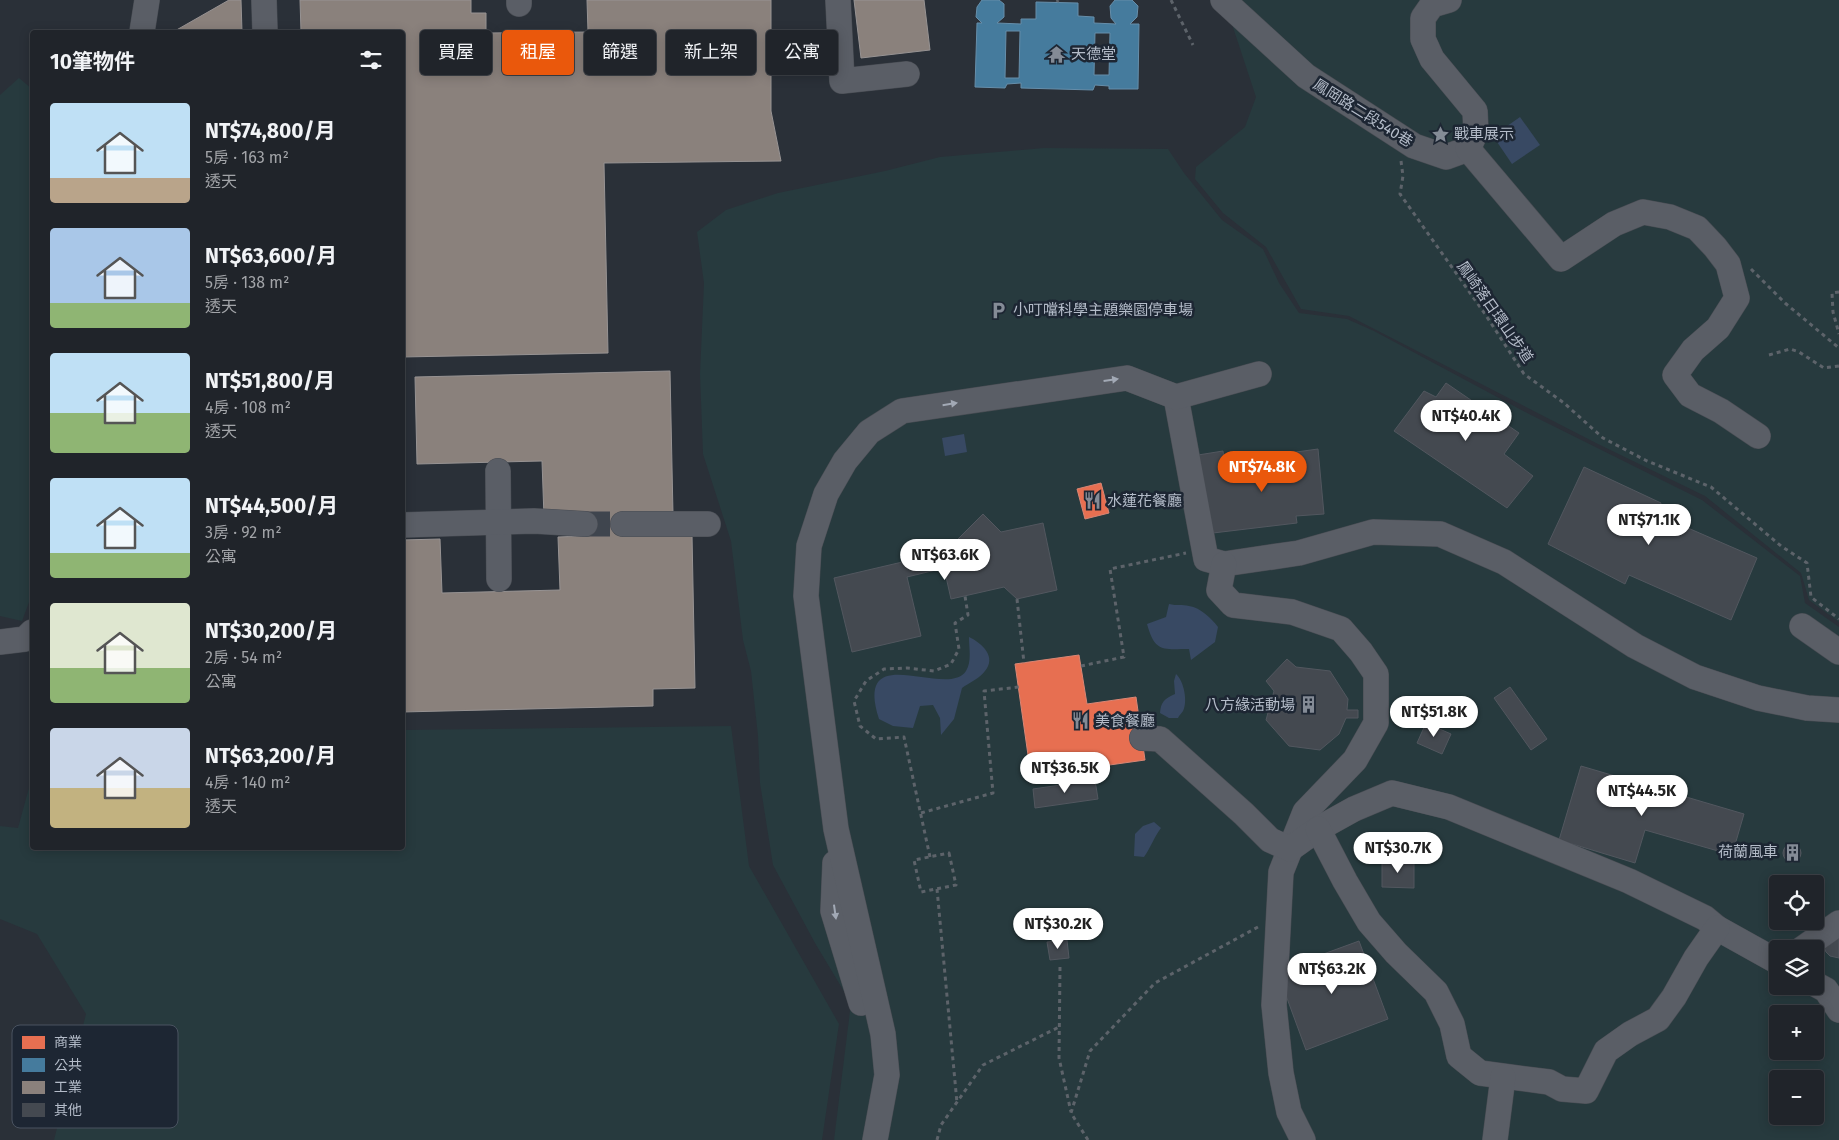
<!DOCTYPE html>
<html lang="zh-TW">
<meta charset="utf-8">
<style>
body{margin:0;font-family:"Fira Sans","Noto Sans TC",sans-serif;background:#2d3036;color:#f1f3f6;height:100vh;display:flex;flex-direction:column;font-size:19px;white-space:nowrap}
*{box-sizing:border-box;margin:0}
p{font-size:16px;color:#a2a4a8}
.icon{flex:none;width:28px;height:28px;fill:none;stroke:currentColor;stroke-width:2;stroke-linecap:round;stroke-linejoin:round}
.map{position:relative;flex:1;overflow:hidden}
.panel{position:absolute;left:30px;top:30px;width:375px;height:820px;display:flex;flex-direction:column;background:#20242a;border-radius:5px;box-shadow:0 2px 12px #0003,0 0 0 1px #3d4147}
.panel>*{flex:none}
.guide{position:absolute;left:420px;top:30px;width:475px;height:45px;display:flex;gap:10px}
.fabs{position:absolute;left:1769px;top:875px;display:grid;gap:10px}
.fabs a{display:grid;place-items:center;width:55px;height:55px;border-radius:5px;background:#20242a;box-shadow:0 2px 12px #0003,0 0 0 1px #3d4147;font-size:25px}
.price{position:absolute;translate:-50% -42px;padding:0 11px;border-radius:18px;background:#fff;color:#222;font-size:16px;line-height:32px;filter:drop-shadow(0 1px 2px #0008)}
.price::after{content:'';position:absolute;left:50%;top:30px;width:15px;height:11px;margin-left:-8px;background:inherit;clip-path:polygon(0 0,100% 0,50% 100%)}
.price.active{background:#ea580c;color:#fff}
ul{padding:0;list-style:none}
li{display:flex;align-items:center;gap:15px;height:125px;padding:0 20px}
li span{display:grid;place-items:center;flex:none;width:140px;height:100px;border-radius:5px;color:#555}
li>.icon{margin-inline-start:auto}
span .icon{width:60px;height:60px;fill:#fffc;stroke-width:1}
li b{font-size:21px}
h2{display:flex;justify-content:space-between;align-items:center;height:60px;padding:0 20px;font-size:21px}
.tag{padding:0 18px;border-radius:5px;background:#20242a;box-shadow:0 2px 12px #0003,0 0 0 1px #3d4147;font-size:18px;line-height:45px}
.tag.active{background:#ea580c;color:#fff}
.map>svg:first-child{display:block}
.green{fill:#273a3e;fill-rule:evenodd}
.water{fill:#384963}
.shops{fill:#e76f51;stroke:#d88675}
.public{fill:#457b9d;stroke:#668eaa;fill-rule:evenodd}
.industry{fill:#8a817c;stroke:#979393}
.building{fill:#444950;stroke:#52575f}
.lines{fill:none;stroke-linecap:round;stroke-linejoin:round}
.minor-tunnel{stroke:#3f454e;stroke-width:25;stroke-dasharray:25 12;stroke-linecap:butt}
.minor-casing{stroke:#484c53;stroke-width:26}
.path{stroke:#5d636a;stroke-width:3;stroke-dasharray:4 4;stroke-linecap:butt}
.minor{stroke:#5a5e66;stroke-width:25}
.oneway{fill:#a2a9b5}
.labels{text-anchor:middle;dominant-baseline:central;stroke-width:5;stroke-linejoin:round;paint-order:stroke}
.poi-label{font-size:15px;fill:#b4bcc9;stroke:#1d2633;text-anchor:start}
.street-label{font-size:15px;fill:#b4bcc9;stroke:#1d2633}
.key{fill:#1d2633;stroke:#4a5360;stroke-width:1}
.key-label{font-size:14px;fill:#b4bcc9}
</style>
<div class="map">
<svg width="1839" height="1140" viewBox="0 0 1839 1140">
<rect width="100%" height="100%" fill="#2a3038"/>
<!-- green -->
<g class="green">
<path d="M1224,0H1839V622L1809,600L1801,573L1705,496L1596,443L1349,316L1301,309L1266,247L1223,213L1195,179L1196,167L1245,127L1256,97Z"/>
<path d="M19,78L32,89V594L22,621L0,616V95Z"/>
<path d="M1044,148L1168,149L1184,173L1222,220L1263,249L1279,283L1299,313L1347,319L1374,331L1529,414L1702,500L1800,576L1805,603L1839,627V1140H834L851,1003L815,943L773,865L760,783L758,736L751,671L743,640L731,541L703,454L700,374L704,283L697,232L726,210L778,193L885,171L940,157ZM1778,884H1815V921H1778ZM1778,949H1815V986H1778ZM1778,1014H1815V1051H1778ZM1778,1079H1815V1116H1778Z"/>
<path d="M731,726L749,866L839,1024L822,1140H54L86,1014L37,934L0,919V826L18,828L32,777V848H402L403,730Z"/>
</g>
<!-- water -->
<g class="water">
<path d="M1520,117L1540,145L1512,164L1493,136Z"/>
<path d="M964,434L967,452L945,456L942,438Z"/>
<path d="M1169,604C1177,606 1182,604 1189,606C1201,608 1211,618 1218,627L1215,642L1191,660L1189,649C1163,649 1155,653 1147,624L1166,617Z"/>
<path d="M969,637C982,643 997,657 985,671C980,678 969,683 962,688L954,719L941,735L940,718L933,705L920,706L913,728L893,726L879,719C853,637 947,700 966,671C972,661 969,649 969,637Z"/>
<path d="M1176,674C1184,681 1188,702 1183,711C1182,713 1179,715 1178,718H1169L1160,713C1161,702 1164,699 1175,694L1174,681Z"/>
<path d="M1154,822L1161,828C1154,837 1151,847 1144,857L1134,856L1135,834L1143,826Z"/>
</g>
<!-- shops -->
<g class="shops">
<path d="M1101,483L1109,513L1085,519L1077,489Z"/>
<path d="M1079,655L1087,704L1136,697L1145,760L1031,776L1015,664Z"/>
</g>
<!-- public -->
<path class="public" d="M982,0H999L1004,4V17L997,23L1021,24V19H1036V2L1078,3V16L1094,17V23L1116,24L1111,18L1110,6L1115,0H1132L1138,6L1137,17L1130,24H1139L1138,89H1109V86L1095,85L1093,90L1021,88V83L1007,84L1005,88L975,87L977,23H982L976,17L977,7ZM1006,31H1020L1019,78H1005ZM1095,33H1110L1109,75H1094Z"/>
<!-- industry -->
<g class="industry">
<path d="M229,0H241L242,32H173Z"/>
<path d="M300,0H471V13H486V33L588,32L587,0H771V111L781,161L604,163L608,353L402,357V32H301Z"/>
<path d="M854,0H924L930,50L861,58Z"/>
<path d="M670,371L673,514L692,535L695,688L653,689V706L402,712V540L440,539L442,593L560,590L558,537L585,536L544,517L542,461L417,464L415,377Z"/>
</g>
<!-- building -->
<g class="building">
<path d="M1446,383L1519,433L1504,454L1533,476L1507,508L1394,431L1424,391L1436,397Z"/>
<path d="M1318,449L1324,514L1296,516L1297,523L1213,533L1198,455L1223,451L1226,473L1291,466L1289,453Z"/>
<path d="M1584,467L1661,503L1658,515L1757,558L1731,620L1629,575L1625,584L1548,544Z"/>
<path d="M983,514L1001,532L1043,523L1057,590L1017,599L1004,587L951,599L944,568L907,577L921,636L852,652L834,578L945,552Z"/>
<path d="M1287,659L1296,667L1330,671L1348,699L1347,710H1358V718H1346L1339,734L1320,750L1289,746L1266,720L1274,691L1266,681Z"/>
<path d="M1510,687L1547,739L1531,750L1494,698Z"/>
<path d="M1426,723L1451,734L1442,754L1417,743Z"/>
<path d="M1581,766L1744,814L1732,855L1645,830L1635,863L1559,840Z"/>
<path d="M1095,780L1098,799L1035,808L1033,789Z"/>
<circle cx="1792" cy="853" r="9"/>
<path d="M1382,860H1414V888L1382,887Z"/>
<path d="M1839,935V958L1830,956L1826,952L1822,943Z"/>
<path d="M1067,940L1069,958L1050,960L1047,942Z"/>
<path d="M1359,941L1388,1019L1306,1050L1277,971Z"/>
</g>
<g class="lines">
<!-- minor-tunnel -->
<path class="minor-tunnel" d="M585,524H623"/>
<defs>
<g id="minor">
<path d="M264,0L265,32"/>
<path d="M519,0V4"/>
<path d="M838,0L842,81L907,74"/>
<path d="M1223,0L1306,76L1414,146L1446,157L1468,149L1476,132L1475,111L1432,59L1423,39V18L1432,5L1449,0"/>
<path d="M142,32L147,0"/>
<path d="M1468,149L1561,259L1614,224L1643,212L1670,217L1697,228L1715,247L1728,264L1737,298L1718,328L1693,350L1675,375L1690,395L1721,411L1758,436"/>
<path d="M1176,397L1206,559L1224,564L1299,553L1373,532L1440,534L1504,562L1635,646L1695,677L1758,698L1807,708L1839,710"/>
<path d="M498,471L499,579"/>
<path d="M623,524H708"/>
<path d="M402,525L534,521L585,524"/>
<path d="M1224,564L1219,590L1233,605L1292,612L1341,629L1361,652L1376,674V723L1355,760L1305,812L1281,872L1274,1005L1281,1073L1289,1112L1303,1140"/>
<path d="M1802,626L1839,652"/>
<path d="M0,642L25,639L32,632"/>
<path d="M1142,738L1160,739L1244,814L1270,840L1290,849L1318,829L1354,809L1392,793L1449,807L1629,881L1705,918L1717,928L1778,962"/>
<path d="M1318,829L1345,881L1369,922L1396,953L1436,992L1452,1024L1459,1056L1480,1073L1549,1082L1562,1089L1586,1091L1606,1051L1630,1034L1658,1019L1674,997L1696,958L1717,928"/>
<path d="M835,863L833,911L861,1003"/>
<path d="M1802,949L1839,923"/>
<path d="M1815,984L1826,990L1839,1010"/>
<path d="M875,1140L887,1075L883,1034L836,829L806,596L809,546L826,494L845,461L869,432L902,411L1127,378L1176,397L1259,374"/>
<path d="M1495,1140L1503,1077"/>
</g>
</defs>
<!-- minor casing -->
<use href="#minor" class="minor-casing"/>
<!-- path -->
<g class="path">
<path d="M1171,0L1193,45"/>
<path d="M1057,2L1058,0"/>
<path d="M1401,161L1403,176L1400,194L1485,314L1524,374L1564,403L1603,438L1647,461L1711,487L1781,546L1807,563L1811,597L1839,619"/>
<path d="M1751,269L1785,303L1839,348"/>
<path d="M1839,292L1832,293L1833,312L1839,334"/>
<path d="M1769,355L1790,349L1799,352L1824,368L1839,366"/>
<path d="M1017,599L1024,663"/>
<path d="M1081,666L1124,657L1110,569L1186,553"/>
<path d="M921,813L993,793L984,691L1019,687"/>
<path d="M949,853L956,885L921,892L914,860Z"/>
<path d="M930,857L904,737L876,739L860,726L854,701L866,681L884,669L907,668L934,671L951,664L959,649L955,623L968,615L965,596"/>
<path d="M937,889L957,1103"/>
<path d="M1060,967L1059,1058L1071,1112"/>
<path d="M937,1140L941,1125L983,1065L1059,1027"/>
<path d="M1088,1140L1071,1113L1090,1051L1155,983L1258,927"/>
</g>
<!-- minor -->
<use href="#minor" class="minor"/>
</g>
<!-- one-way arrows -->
<defs><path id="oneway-solid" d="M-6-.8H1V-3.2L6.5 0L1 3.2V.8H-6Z" transform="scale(1.25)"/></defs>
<g class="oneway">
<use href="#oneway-solid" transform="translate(1111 380) rotate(-8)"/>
<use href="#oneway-solid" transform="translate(950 404) rotate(-9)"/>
<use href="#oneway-solid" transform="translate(835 912) rotate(82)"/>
</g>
<!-- icons -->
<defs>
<symbol id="temple-bare" viewBox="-9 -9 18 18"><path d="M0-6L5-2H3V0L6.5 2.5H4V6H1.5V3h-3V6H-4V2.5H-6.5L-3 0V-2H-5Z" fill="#848b96" stroke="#1d2633" stroke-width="2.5" paint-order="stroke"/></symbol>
<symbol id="sight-bare" viewBox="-9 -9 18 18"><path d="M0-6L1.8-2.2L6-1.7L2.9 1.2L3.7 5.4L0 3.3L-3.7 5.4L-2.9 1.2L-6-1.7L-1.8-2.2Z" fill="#848b96" stroke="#1d2633" stroke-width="2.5" paint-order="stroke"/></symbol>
<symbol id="parking-bare" viewBox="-9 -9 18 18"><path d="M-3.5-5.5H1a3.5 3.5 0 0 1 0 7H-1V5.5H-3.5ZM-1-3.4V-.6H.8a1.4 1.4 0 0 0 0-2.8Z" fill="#848b96" stroke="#1d2633" stroke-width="2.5" paint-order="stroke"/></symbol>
<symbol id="restaurant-bare" viewBox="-9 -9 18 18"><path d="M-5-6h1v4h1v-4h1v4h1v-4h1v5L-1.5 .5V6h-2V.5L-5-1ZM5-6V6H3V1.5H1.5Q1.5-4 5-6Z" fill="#848b96" stroke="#1d2633" stroke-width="2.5" paint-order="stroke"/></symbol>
<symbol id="building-bare" viewBox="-9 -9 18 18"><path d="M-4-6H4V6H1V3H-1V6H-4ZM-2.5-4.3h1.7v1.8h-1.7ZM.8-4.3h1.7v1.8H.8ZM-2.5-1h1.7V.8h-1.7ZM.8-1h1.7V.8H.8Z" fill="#848b96" stroke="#1d2633" stroke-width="2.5" paint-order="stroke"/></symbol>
</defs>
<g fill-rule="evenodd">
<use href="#temple-bare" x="1044" y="42" width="25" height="25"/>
<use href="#sight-bare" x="1428" y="122" width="25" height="25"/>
<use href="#parking-bare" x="986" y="298" width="25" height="25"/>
<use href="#restaurant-bare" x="1080" y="488" width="25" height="25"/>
<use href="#building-bare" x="1296" y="692" width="25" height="25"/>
<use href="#restaurant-bare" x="1068" y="708" width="25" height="25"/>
<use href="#building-bare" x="1780" y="840" width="25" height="25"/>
</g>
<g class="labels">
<!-- poi labels -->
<g class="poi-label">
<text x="1071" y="54">天德堂</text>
<text x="1454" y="134">戰車展示</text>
<text x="1013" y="310">小叮噹科學主題樂園停車場</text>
<text x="1107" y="501">水蓮花餐廳</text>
<text x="1295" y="705" text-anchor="end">八方緣活動場</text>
<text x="1095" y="721">美食餐廳</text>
<text x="1778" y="852" text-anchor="end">荷蘭風車</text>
</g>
<!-- street labels -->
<g class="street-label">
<text transform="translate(1363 113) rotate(32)">鳳岡路二段540巷</text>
<text transform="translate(1495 312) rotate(55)">鳳崎落日環山步道</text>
</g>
</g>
<!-- legend -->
<rect x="12" y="1025" width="166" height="103" rx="8" class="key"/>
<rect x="22" y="1036" width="23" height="13" fill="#e76f51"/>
<rect x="22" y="1058" width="23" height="14" fill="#457b9d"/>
<rect x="22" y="1081" width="23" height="13" fill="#8a817c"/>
<rect x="22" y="1103" width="23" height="14" fill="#444950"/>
<g class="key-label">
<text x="54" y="1047">商業</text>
<text x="54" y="1070">公共</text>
<text x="54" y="1092">工業</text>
<text x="54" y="1115">其他</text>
</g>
</svg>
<div class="fabs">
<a><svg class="icon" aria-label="locate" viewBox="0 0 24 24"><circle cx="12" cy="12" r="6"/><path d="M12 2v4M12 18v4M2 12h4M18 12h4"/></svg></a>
<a><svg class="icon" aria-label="layers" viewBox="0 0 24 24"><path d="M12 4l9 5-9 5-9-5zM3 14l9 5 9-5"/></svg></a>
<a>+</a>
<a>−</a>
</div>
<b class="price" style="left:1466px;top:442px">NT$40.4K</b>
<b class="price active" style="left:1262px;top:493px">NT$74.8K</b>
<b class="price" style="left:1649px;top:546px">NT$71.1K</b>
<b class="price" style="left:945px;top:581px">NT$63.6K</b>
<b class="price" style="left:1434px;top:738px">NT$51.8K</b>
<b class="price" style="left:1065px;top:794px">NT$36.5K</b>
<b class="price" style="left:1642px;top:817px">NT$44.5K</b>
<b class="price" style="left:1398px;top:874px">NT$30.7K</b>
<b class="price" style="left:1058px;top:950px">NT$30.2K</b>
<b class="price" style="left:1332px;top:995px">NT$63.2K</b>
<div class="guide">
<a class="tag">買屋</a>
<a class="tag active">租屋</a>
<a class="tag">篩選</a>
<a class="tag">新上架</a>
<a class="tag">公寓</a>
</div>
<section class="panel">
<h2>10筆物件<svg class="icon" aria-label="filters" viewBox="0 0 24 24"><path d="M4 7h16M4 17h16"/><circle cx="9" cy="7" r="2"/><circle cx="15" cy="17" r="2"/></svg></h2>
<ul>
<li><span style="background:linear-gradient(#bfe0f5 75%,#b9a48a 0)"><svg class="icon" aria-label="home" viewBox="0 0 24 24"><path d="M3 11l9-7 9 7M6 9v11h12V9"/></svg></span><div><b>NT$74,800/月</b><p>5房 · 163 m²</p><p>透天</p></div></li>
<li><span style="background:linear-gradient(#a9c7e8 75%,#8fb573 0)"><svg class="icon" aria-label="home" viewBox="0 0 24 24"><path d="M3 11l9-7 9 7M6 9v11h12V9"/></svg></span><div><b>NT$63,600/月</b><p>5房 · 138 m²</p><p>透天</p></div></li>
<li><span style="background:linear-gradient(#bfe0f5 60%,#8fb573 0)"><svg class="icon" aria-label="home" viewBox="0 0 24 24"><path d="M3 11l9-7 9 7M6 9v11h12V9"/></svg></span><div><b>NT$51,800/月</b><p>4房 · 108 m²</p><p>透天</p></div></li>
<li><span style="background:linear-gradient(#bfe0f5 75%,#8fb573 0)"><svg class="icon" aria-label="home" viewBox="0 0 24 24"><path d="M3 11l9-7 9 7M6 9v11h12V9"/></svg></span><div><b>NT$44,500/月</b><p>3房 · 92 m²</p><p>公寓</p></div></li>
<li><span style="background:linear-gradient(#dfe7d0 65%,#8fb573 0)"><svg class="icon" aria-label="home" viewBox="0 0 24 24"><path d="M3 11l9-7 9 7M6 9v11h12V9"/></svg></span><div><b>NT$30,200/月</b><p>2房 · 54 m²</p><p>公寓</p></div></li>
<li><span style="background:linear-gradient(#c9d6e8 60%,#c2b280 0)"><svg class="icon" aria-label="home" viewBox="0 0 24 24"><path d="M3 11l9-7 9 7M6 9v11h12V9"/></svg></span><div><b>NT$63,200/月</b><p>4房 · 140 m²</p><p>透天</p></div></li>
</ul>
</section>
</div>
